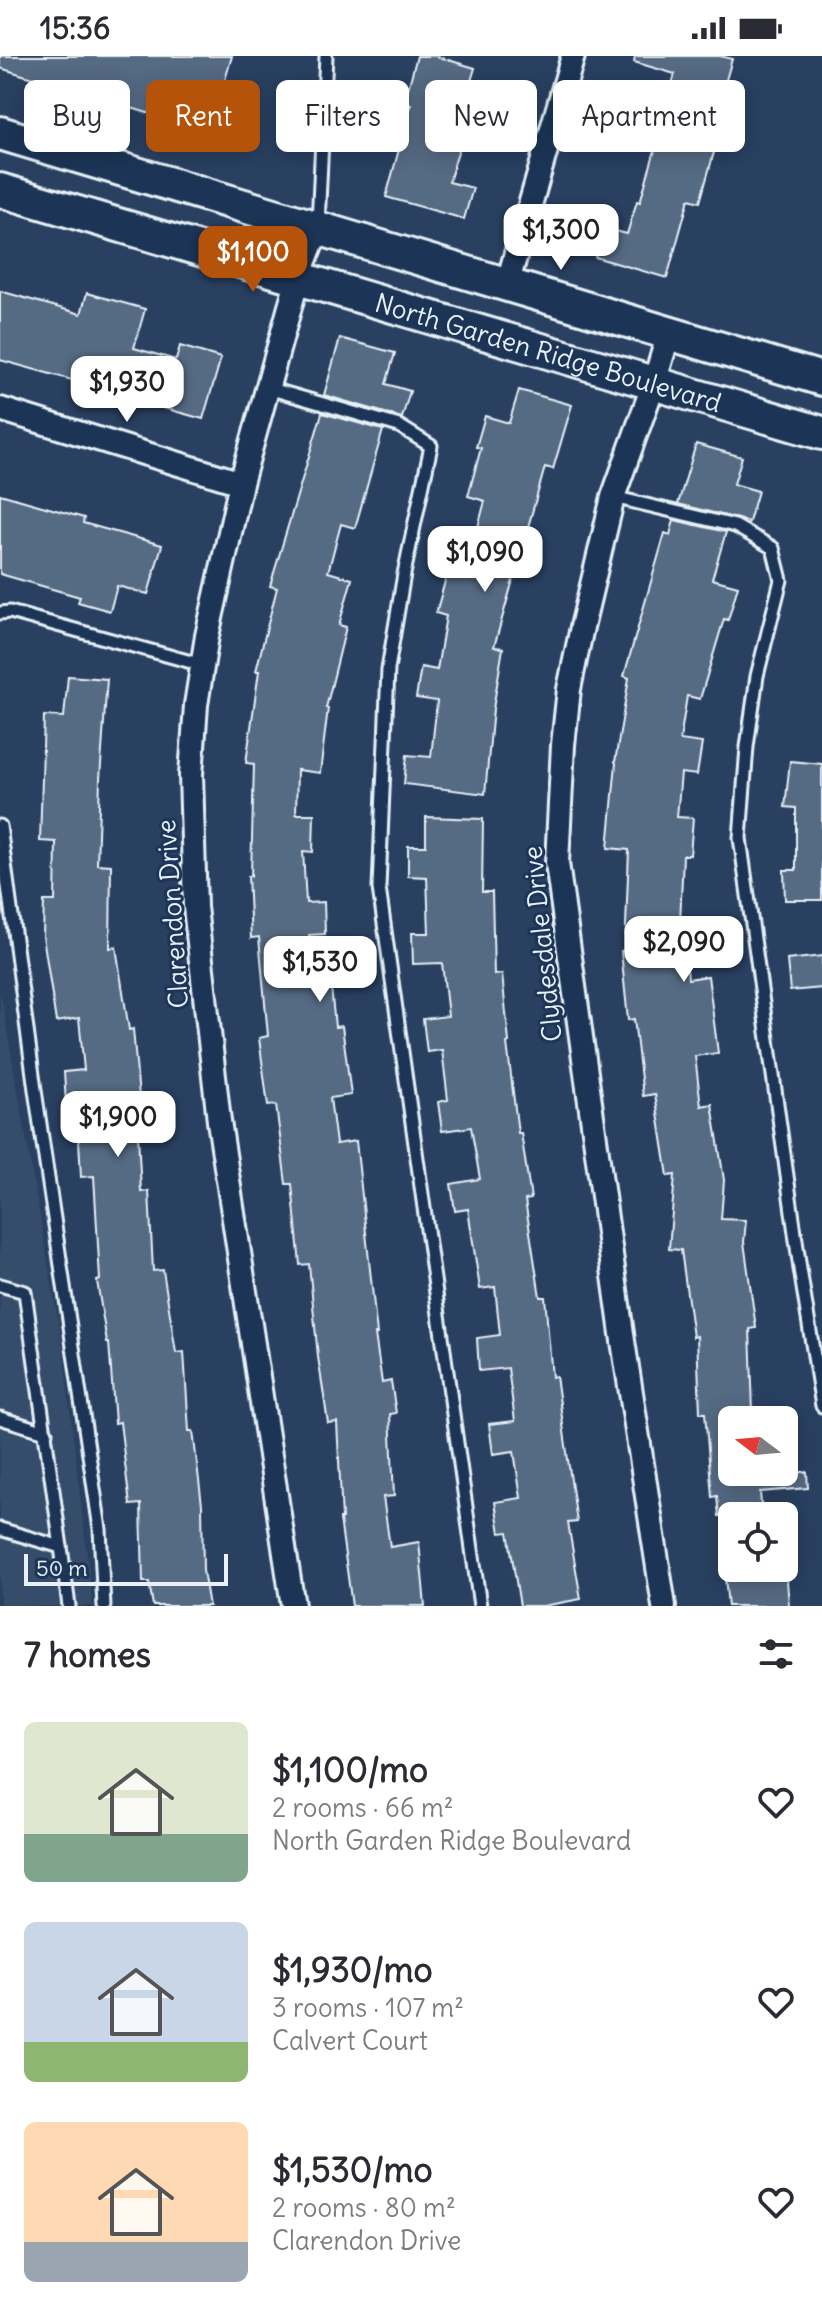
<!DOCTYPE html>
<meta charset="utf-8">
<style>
body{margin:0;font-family:Delius,sans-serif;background:#f2f2f3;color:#2b2b33;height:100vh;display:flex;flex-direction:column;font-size:30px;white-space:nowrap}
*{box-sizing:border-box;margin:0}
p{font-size:26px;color:#7c7c81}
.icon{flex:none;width:44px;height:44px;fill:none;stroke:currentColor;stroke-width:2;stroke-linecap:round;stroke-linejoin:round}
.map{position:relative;height:1550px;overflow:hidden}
.details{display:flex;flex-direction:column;background:#fff;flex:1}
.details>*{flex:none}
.top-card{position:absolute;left:24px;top:24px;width:774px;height:72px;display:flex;gap:16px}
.needle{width:52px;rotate:286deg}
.controls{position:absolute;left:718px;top:1350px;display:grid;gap:16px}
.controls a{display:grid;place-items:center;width:80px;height:80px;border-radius:12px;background:#fff;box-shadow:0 4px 20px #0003;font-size:40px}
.scale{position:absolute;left:24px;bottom:20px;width:204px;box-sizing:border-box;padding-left:8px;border:4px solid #e8f1f8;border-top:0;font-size:22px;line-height:28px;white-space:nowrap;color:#e8f1f8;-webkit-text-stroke:6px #1d3557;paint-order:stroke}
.price{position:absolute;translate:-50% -68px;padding:0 18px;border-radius:16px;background:#fff;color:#222;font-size:26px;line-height:52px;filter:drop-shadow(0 2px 4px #0008)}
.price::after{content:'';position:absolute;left:50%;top:48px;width:24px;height:18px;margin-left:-12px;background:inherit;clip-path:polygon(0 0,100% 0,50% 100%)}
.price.on{background:#b45309;color:#fff}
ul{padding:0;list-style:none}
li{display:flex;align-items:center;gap:24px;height:200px;padding:0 24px}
li span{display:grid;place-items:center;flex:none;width:224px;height:160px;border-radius:12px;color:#555}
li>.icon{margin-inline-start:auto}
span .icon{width:96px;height:96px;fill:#fffc;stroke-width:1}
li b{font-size:34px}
h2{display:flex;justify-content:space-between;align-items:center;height:96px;padding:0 24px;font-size:34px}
.pill{padding:0 28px;border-radius:12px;background:#fff;box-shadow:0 4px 20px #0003;font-size:28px;line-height:72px}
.pill.on{background:#b45309;color:#fff}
.status{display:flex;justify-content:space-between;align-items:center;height:56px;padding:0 40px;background:#fff;direction:ltr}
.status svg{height:22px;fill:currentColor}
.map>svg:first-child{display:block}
.built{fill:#364d6b}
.building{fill:#556a83;stroke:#e8f1f8;stroke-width:2}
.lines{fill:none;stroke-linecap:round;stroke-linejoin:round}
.lane-casing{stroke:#e8f1f8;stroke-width:17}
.street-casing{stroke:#e8f1f8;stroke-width:28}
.secondary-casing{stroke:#e8f1f8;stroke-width:38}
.lane{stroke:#1d3557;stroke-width:11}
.street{stroke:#1d3557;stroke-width:22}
.secondary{stroke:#1d3557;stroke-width:32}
.labels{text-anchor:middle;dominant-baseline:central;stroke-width:6;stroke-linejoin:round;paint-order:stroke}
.street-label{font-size:26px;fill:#e8f1f8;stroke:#1d3557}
</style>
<div class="status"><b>15:36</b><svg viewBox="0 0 49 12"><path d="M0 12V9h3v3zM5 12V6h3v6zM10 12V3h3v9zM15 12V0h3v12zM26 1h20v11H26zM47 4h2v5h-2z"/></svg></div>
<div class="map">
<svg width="822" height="1550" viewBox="0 0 822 1550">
<rect width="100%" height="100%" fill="#294061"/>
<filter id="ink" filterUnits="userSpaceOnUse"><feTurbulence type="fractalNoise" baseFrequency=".0125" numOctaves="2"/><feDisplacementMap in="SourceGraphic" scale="16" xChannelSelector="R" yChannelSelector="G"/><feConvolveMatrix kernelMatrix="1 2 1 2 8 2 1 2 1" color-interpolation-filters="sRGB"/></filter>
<g filter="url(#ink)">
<!-- built -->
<path class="built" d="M0,934L62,1286L93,1550H0Z"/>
<!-- building -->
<g class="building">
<path d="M0,0H232L210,76L0,12Z"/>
<path d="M417,0H435L475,12L464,48L494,56L485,85L463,79L449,126L473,132L464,163L386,141L411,49L404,47Z"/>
<path d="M635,0H720L732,3L710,80L718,82L700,146L689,143L667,222L595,201L604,172L627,178L637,145L640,146L655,94L628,86L636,59L661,66L675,18L634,6Z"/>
<path d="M0,235L81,258L87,237L145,253L134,292L176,304L180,290L221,302L203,363L142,346L149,320L97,305L90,329L0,304Z"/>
<path d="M340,282L395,297L386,328L410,335L402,362L324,339Z"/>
<path d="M519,334L572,349L553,413L545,411L494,591L503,592L493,653L485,738L404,728L407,699L431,701L437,645L416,642L421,611L437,614L446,560L436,557L453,497L470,501L485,445L468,440L481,392L476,391L485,360L509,367Z"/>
<path d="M322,357L383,374L355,472L341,468L328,516L352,523L339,569L346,571L326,652H328L320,717L297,714L296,758H314L313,796L303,795L306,847L324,846L325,878L309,879L314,932L331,930L335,971L342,970L351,1039L330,1042L336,1088L356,1085L377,1278H375L382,1327L391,1325L396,1357L390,1358L394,1440L383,1441L390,1491L419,1486L425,1550H352L340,1463H342L337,1366L328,1367L318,1301L309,1208L300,1209L292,1128H286L276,1049L268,1050L259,982L268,980L259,881L251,882L248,820H251L254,708L246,707L259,615H256L277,532L270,530Z"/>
<path d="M696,388L742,401L734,428L758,435L749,466L678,448Z"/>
<path d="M0,438L84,462L83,467L162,489L148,538L117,530L110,555L78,546L80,541L0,518Z"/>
<path d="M674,464L726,476L712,523L738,530L728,564L724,563L700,643L687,640L680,684L702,687L697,719L681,717L677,761L693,762L690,799H683L679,889L685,888L688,923L708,920L718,997L695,1000L701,1050L712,1048L724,1124L721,1163L746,1164L744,1186L756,1272L750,1273L753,1356H732V1416H807L808,1432L760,1436L762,1460H719L717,1440L712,1441L705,1357H700L697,1280L693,1281L681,1194L669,1193L675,1119L668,1120L655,1038L643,1040L634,963L628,964L621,895L625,894L629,794L608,792L616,707L615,706L629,622L624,620L665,477L670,479Z"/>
<path d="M68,620L107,623L100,723L97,808L111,809L110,892L116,891L129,974L133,973L139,1041H136L141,1136L149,1135L153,1215L163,1214L176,1297L184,1296L189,1375H193L202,1449L203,1515L209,1550H153L149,1526H143L141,1448L130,1449L120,1366L115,1367L109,1287H107L97,1225L100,1224L94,1120L81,1121L77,1047L66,1048L64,1016L84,1014L79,962L56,966L43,880L44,845H55L56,786L40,785L44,660L64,661Z"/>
<path d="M790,705L822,708V844H785L784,814H796V752L785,751Z"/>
<path d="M426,761L483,763L482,836H492L494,919L502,918L509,986L507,987L518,1077H521L531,1143L525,1144L540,1241H545L552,1321L556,1320L577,1466L568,1467L581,1543L543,1550H520L508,1476L500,1477L495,1446L521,1442L514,1395L493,1398L489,1368L515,1365L508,1312L479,1315L477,1282L500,1279L495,1231L480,1233L468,1153L455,1155L451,1128L480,1123L471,1071L442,1075L438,1046L448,1044L442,994L427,996L423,963L448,960L442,907L413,908L412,877H429L427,821L408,820V790H426Z"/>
<path d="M822,900V932L790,935L787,904Z"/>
<path d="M724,1512H786L789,1550H728Z"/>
</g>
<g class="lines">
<defs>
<g id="lane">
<path d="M318,168L326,0"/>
<path d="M268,332L399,370L431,390L404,518L388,613L379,832L480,1550"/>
<path d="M613,441L735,470L773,492L781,524L757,620L747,691L740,782L800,1213L822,1350"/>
<path d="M0,557L10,556L202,609"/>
<path d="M0,770L35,1034L100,1473L104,1550"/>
<path d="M0,1229L25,1236L61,1491L0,1473"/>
<path d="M0,1362L46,1376"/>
<path d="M61,1491L69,1550"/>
</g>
<g id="street">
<path d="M507,229L573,0"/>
<path d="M0,353L241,427"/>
<path d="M293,1550L219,1065L195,851L191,719L196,649L207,580L241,427L298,222L318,172"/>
<path d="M664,1550L623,1285L557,807L563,689L569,633L582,571L613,441L654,327L669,277"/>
</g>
<g id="secondary">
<path d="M0,77L822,323"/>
<path id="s1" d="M0,134L822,377"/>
</g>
</defs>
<!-- lane casing -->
<use href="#lane" class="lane-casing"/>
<!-- street casing -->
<use href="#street" class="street-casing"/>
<!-- secondary casing -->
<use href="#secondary" class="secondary-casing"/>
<!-- lane -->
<use href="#lane" class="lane"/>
<!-- street -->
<use href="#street" class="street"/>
<!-- secondary -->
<use href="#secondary" class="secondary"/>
</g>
</g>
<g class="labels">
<!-- street labels -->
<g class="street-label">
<text stroke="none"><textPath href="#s1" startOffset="572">North Garden Ridge Boulevard</textPath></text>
<text transform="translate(172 858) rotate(-94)">Clarendon Drive</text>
<text transform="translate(542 888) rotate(-96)">Clydesdale Drive</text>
</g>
</g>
</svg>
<div class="controls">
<a><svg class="needle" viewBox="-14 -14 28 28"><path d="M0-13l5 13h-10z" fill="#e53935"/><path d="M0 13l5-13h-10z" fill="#7c7c81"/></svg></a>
<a><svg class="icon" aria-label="locate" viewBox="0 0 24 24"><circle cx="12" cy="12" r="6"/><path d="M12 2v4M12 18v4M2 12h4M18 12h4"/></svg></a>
</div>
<div class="scale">50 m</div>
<b class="price" style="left:561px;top:216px">$1,300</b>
<b class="price on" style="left:253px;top:238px">$1,100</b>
<b class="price" style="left:127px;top:368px">$1,930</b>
<b class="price" style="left:485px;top:538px">$1,090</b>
<b class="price" style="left:684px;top:928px">$2,090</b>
<b class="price" style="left:320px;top:948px">$1,530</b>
<b class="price" style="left:118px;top:1103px">$1,900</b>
<div class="top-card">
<a class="pill">Buy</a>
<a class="pill on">Rent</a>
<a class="pill">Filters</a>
<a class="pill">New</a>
<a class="pill">Apartment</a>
</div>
</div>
<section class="details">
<h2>7 homes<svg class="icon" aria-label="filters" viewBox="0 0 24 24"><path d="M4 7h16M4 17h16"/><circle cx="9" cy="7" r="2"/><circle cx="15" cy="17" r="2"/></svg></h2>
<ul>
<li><span style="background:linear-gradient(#dfe7d0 70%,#7fa58c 0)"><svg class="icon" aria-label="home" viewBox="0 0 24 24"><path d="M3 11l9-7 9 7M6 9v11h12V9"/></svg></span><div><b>$1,100/mo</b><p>2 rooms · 66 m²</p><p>North Garden Ridge Boulevard</p></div><svg class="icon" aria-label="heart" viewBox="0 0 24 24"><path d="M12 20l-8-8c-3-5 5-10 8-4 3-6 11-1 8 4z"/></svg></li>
<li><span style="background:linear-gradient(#c9d6e8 75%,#8fb573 0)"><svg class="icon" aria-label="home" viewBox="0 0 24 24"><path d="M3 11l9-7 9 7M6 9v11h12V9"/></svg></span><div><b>$1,930/mo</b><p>3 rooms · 107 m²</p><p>Calvert Court</p></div><svg class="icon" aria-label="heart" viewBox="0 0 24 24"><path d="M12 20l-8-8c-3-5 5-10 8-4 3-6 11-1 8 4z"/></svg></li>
<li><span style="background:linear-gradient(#ffd9b3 75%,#9aa5b1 0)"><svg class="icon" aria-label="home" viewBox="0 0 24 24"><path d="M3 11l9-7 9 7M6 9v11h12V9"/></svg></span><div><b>$1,530/mo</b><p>2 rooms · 80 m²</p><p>Clarendon Drive</p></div><svg class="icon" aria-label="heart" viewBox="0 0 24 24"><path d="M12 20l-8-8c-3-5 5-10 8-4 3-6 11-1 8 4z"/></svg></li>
</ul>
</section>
